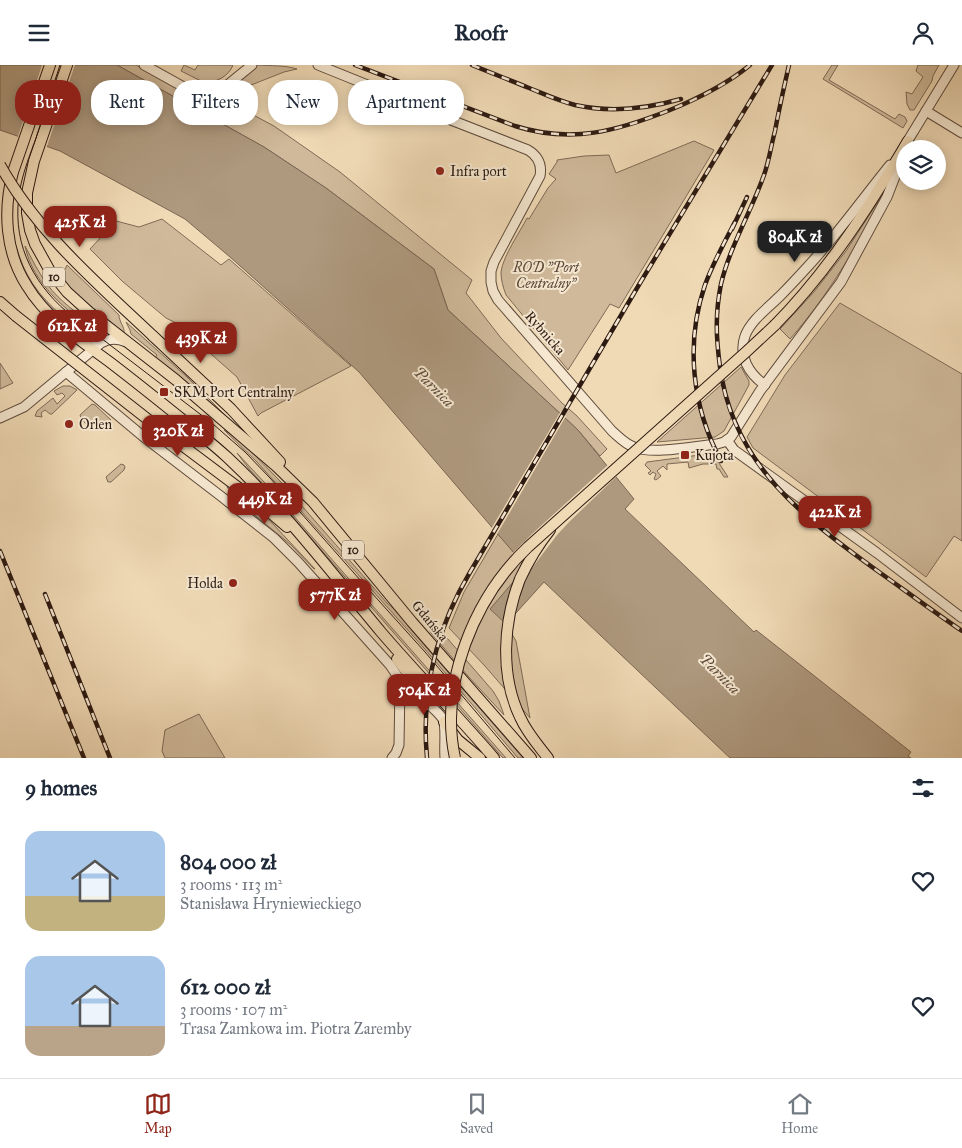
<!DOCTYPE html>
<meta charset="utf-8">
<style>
body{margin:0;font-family:"IM FELL Great Primer",serif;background:#f2f2f3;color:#1f2937;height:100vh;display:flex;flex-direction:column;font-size:19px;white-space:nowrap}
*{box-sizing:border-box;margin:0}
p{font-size:16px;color:#747a83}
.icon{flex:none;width:28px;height:28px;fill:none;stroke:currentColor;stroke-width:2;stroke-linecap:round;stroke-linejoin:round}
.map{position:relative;height:693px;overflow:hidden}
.panel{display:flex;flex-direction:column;background:#fff;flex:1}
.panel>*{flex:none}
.top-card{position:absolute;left:15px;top:15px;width:500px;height:45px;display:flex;gap:10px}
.buttons{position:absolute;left:896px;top:75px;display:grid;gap:10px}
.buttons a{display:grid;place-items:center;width:50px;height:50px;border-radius:50%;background:#fff;box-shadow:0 2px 12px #0003;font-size:25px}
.price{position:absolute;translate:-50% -42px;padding:0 11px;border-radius:10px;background:#8f2418;color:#fff;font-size:16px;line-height:32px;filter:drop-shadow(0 1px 2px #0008)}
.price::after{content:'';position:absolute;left:50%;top:30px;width:15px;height:11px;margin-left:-8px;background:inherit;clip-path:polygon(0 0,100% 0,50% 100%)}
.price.active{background:#222;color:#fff}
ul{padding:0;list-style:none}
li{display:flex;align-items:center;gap:15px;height:125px;padding:0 25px}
li span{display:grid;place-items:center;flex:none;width:140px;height:100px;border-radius:15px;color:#555}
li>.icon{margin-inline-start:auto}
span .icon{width:60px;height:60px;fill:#fffc;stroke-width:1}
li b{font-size:21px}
h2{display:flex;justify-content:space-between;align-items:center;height:60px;padding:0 25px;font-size:21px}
.chip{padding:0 18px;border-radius:20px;background:#fff;box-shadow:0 2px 12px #0003;font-size:18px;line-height:45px}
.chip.active{background:#8f2418;color:#fff}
header{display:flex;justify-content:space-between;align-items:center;height:65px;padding:0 25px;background:#fff;font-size:22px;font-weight:700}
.tabs{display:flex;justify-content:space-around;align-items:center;height:70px;border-top:1px solid #e0e1e3;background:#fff;font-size:14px;color:#747a83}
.tabs a{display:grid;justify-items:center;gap:2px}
.tabs .active{color:#8f2418}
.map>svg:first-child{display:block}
.green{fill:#cfb99a;stroke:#7e6a56}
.water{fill:#ae997e;stroke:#7a6653}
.pier{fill:#f0dab6}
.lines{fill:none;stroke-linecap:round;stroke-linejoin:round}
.minor-casing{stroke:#5e4a3b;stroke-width:11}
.major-casing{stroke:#2d1a12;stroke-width:12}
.minor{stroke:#f5e7d0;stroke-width:9}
.major{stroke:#f0dab6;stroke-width:10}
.tram{stroke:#2d1a12;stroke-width:1}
.rail-casing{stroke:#2d1a12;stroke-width:4.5}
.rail{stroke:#f5e7d0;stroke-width:2.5;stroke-dasharray:8;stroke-linecap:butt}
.major-bridge-casing{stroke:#2d1a12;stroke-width:12;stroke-linecap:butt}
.major-bridge{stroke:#f0dab6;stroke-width:10}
.poi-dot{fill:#8f2418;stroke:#f5e7d0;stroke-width:2}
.labels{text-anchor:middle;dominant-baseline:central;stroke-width:4;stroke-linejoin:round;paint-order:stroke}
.shield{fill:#f5e7d0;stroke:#69584b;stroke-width:1}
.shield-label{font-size:12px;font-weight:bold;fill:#2d1a12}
.poi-label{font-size:14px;fill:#2d1a12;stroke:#f5e7d0;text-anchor:start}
.park-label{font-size:14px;font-style:italic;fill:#5e4a3b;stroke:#f5e7d0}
.street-label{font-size:14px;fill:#2d1a12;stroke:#f5e7d0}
.water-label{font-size:15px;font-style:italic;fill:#614d3d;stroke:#f5e7d0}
</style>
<header><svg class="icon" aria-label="menu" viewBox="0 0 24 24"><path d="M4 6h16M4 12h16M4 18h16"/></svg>Roofr<svg class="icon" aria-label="person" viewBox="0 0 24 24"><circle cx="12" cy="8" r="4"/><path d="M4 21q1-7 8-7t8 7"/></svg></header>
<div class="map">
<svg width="962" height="693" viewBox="0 0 962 693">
<rect width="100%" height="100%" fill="#f0dab6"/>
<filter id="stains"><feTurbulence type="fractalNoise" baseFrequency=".004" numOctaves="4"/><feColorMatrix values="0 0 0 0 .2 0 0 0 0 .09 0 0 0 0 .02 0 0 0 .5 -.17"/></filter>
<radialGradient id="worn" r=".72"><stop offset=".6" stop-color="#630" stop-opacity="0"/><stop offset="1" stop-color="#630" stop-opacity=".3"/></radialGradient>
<!-- green -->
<g class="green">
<path d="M117,0H136L192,31C223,37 237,19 258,0C271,1 284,0 297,4L284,7L241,24V39L244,45L274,61L340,107L472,215L466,228L501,273L562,338L577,351L607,384L600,391L578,365L448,245L434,204L326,123L264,82Z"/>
<path d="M184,0L195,5L198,0H233C229,11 217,17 205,18L181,6Z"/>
<path d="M832,0H838L829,15L895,54L899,49L905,52L907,56L903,63L823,14Z"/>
<path d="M918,0H939L933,11L932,16L914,45H910L907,39L906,27L912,29L923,12L916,6Z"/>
<path d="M694,76L714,85L619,243L610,239L568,305L506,230C503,222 501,215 501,207C503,191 520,167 527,153L529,154L548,123L556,114L549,109L557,97V95L584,91L609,90L616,108Z"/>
<path d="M881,132V135C871,153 862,172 851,189C833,219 813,248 790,274L780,264L814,227L846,186Z"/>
<path d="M162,154L221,200L229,194L351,301L261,348L258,351L237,312L176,258L166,253L122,216L90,184L116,156L139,162Z"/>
<path d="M14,175C18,187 21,198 27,209C41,236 66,255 91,273C83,274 74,265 68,260C38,233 23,215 14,175Z"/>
<path d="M25,181C32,194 38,207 47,219C59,236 78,248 94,262L96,264L95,267C66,244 33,220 25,181Z"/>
<path d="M67,200L119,250C119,257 125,262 124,268L84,236L61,213Z"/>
<path d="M840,238L962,309V476L954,471L926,512L753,383L747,372L785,310Z"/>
<path d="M126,257L188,313L226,351H225L155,293L157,290L131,269L130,265Z"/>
<path d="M0,298L13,318L0,324Z"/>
<path d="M741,302L749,316V320L724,366L715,372L657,377Z"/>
<path d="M63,321H70L77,325L52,349H50L45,345L41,348L42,352L35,351L37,346L53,333L57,339L65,331L62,328L57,330L54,326Z"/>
<path d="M92,339L95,340L111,355L94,363H90L82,355L80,350Z"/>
<path d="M224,365L241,376L280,416L387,538L393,543L427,583L523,693H518L423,582L257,397Z"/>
<path d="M237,388L264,417L506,693H503L289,448L250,405Z"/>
<path d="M715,388L719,398L728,412H724L719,404H717L716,399H703L689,403L688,397L667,399V405L663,401L657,406L661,411L656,415L654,414L656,409L653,407L650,410L648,408L651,406L645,400L647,397Z"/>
<path d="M121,399L124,400L125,402L124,405L111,417H108L106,412Z"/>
<path d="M228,420L273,459L315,504H314L291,480L240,438L227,422Z"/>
<path d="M498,469L527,502L506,559L516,576L530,653L484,600L449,563L464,527Z"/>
<path d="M434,558L493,626L499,636L504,650L468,611L431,568L429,563Z"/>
<path d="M199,649L225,693H165L162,686L165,665Z"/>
</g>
<!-- water -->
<path class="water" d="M0,0H117L264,82L326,123L434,204L448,245L578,365L634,434L625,444L754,567L756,565L911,687L908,691L911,693H730L544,517L506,559L490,544L526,502L359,307L230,192L185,154L60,86L0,65Z"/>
<!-- pier -->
<g class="pier">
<path d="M42,0H75L46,84L17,74Z"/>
<path d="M561,346L566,351L496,471L491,464Z"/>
<path d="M609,399L618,410L569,457L557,470L535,499L529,507L521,526L515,552L507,561L523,498L521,496L520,498L512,489L532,469Z"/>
</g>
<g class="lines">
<defs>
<g id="minor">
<path d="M144,0L191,26L206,28L215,27L225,22L252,0"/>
<path d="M318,0L375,23L415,41L528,85C538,91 542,100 540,111L494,197L491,206V217L493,226L498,235L612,366C619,372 625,379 634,382C653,390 695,381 717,379L724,377L731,372L760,326L841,217L887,132L903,91"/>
<path d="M926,46L962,68"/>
<path d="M904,82L954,0"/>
<path d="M94,282C100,273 101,263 97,254"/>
<path d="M66,307L145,373L222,432L274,473L298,497L390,600L398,612L400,620L399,680L396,688L392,693"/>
<path d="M765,320C749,309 738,291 745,271C751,255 768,243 780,231C791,220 801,209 811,198C839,167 864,132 890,100"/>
<path d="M0,353L24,342L101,278C109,273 117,273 126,277"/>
<path d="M727,375L734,385L877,488L962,553"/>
<path d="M400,626C415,629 427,636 437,647C440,650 443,653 444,657C446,667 444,682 445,693"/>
</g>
<g id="major">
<path d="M50,0L13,107C3,145 5,187 27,221C47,254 80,275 111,298C137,318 162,338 188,359C201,370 215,381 227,392C284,445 331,507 381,567C418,610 457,650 494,693"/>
<path d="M67,0L34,96L27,128V148L30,165L35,179L50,206L67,227L89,247L176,315L220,353L276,401L313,437L412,557L531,693"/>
<path d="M0,237L16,251"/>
<path d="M775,260C829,205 869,142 908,76"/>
<path d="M153,271L231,344L280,397"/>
<path d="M155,360L259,438L287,462"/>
<path d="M397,594L431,640"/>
<path d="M444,657L458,675L480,693"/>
<path d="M548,693C538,680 527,668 520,652C500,610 503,557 520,514C528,497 538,480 550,465"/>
</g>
</defs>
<!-- minor casing -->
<use href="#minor" class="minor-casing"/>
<!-- major casing -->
<use href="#major" class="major-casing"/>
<!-- minor -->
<use href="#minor" class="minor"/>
<!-- major -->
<use href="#major" class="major"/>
<!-- tram -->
<path class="tram" d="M60,0C52,25 43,51 35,76C29,92 23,108 20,124C11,174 30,215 67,247L213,359L245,387L270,413L361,516L425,587L515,693"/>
<defs>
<g id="rail">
<path d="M355,0L515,61C572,79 617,66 670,45C699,33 726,20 750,0"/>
<path d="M472,0C491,8 510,15 529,23C544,29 559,36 575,40C611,48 646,44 681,34"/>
<path d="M789,0C784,22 779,44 775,66C771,81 769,96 764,110C751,147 730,181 721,219C715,249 716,272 720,302C733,400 804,453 879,507C907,527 934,547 962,566"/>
<path d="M732,164L747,132"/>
<path d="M721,396C692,342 685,278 705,220C713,198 724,178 735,157"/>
<path d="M0,486L84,693"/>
<path d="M45,529L110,693"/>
<path d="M427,693C421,628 436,565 469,509L640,218L772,0"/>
</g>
</defs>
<!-- rail casing -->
<use href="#rail" class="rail-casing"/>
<!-- rail -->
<use href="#rail" class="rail"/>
<defs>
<g id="major-bridge">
<path d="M0,100C37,167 98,219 153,271"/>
<path d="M16,251L155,360"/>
<path d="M455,693C439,619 474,533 528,482L746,287L775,260"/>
</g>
</defs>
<!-- major-bridge casing -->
<use href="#major-bridge" class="major-bridge-casing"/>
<!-- major-bridge -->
<use href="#major-bridge" class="major-bridge"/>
</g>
<!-- markers -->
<g class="poi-dot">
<circle cx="440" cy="106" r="5"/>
<rect x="159" y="322" width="10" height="10" rx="2.5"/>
<circle cx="69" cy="359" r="5"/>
<rect x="680" y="385" width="10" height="10" rx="2.5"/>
<circle cx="233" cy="518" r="5"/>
</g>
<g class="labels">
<!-- shield labels -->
<g class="shield">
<rect x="43" y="202.5" width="22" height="19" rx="4"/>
<rect x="342" y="475.5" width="22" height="19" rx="4"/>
</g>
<g class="shield-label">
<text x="54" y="212">10</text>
<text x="353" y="485">10</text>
</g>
<!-- poi labels -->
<g class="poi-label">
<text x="450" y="106">Infra port</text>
<text x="174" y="327">SKM Port Centralny</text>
<text x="79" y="359">Orlen</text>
<text x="695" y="390">Kujota</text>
<text x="223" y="518" text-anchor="end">Holda</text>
</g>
<!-- park labels -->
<g class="park-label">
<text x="546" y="202">ROD "Port<tspan x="546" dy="16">Centralny"</tspan></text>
</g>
<!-- street labels -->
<g class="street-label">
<text transform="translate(545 268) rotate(49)">Rybnicka</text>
<text transform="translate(430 556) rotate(50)">Gdańska</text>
</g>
<!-- water labels -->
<g class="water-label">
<text transform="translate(434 322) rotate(45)">Parnica</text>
<text transform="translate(720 609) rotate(45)">Parnica</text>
</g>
</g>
<rect width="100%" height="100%" filter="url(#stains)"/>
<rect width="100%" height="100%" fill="url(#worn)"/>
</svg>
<div class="buttons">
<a><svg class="icon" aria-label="layers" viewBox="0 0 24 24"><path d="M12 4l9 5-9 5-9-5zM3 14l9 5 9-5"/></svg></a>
</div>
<b class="price" style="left:80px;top:183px">425K zł</b>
<b class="price active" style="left:795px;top:198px">804K zł</b>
<b class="price" style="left:72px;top:287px">612K zł</b>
<b class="price" style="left:201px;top:299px">439K zł</b>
<b class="price" style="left:178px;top:392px">320K zł</b>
<b class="price" style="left:265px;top:460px">449K zł</b>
<b class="price" style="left:835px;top:473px">422K zł</b>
<b class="price" style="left:335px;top:556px">577K zł</b>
<b class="price" style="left:424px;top:651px">504K zł</b>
<div class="top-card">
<a class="chip active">Buy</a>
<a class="chip">Rent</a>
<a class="chip">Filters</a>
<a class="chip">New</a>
<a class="chip">Apartment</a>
</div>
</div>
<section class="panel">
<h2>9 homes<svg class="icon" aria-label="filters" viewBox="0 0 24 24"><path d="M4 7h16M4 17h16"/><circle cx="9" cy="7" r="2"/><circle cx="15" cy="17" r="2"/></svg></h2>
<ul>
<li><span style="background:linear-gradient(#a9c7e8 65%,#c2b280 0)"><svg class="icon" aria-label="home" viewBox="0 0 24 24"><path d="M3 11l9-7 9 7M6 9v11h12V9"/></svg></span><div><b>804 000 zł</b><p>3 rooms · 113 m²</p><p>Stanisława Hryniewieckiego</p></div><svg class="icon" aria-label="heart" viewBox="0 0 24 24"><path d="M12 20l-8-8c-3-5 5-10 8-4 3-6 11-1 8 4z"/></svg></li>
<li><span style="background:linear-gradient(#a9c7e8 70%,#b9a48a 0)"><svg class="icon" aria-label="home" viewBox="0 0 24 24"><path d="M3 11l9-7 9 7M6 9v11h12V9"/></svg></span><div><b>612 000 zł</b><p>3 rooms · 107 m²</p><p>Trasa Zamkowa im. Piotra Zaremby</p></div><svg class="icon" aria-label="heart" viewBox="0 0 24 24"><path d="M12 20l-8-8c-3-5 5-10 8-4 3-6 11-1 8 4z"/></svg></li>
</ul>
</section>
<nav class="tabs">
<a class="active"><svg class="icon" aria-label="map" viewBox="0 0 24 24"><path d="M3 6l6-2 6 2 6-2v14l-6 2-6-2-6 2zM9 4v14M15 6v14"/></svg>Map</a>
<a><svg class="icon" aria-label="saved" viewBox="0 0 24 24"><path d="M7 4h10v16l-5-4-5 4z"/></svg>Saved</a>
<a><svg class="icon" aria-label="home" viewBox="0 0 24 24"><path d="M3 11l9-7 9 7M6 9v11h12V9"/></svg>Home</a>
</nav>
